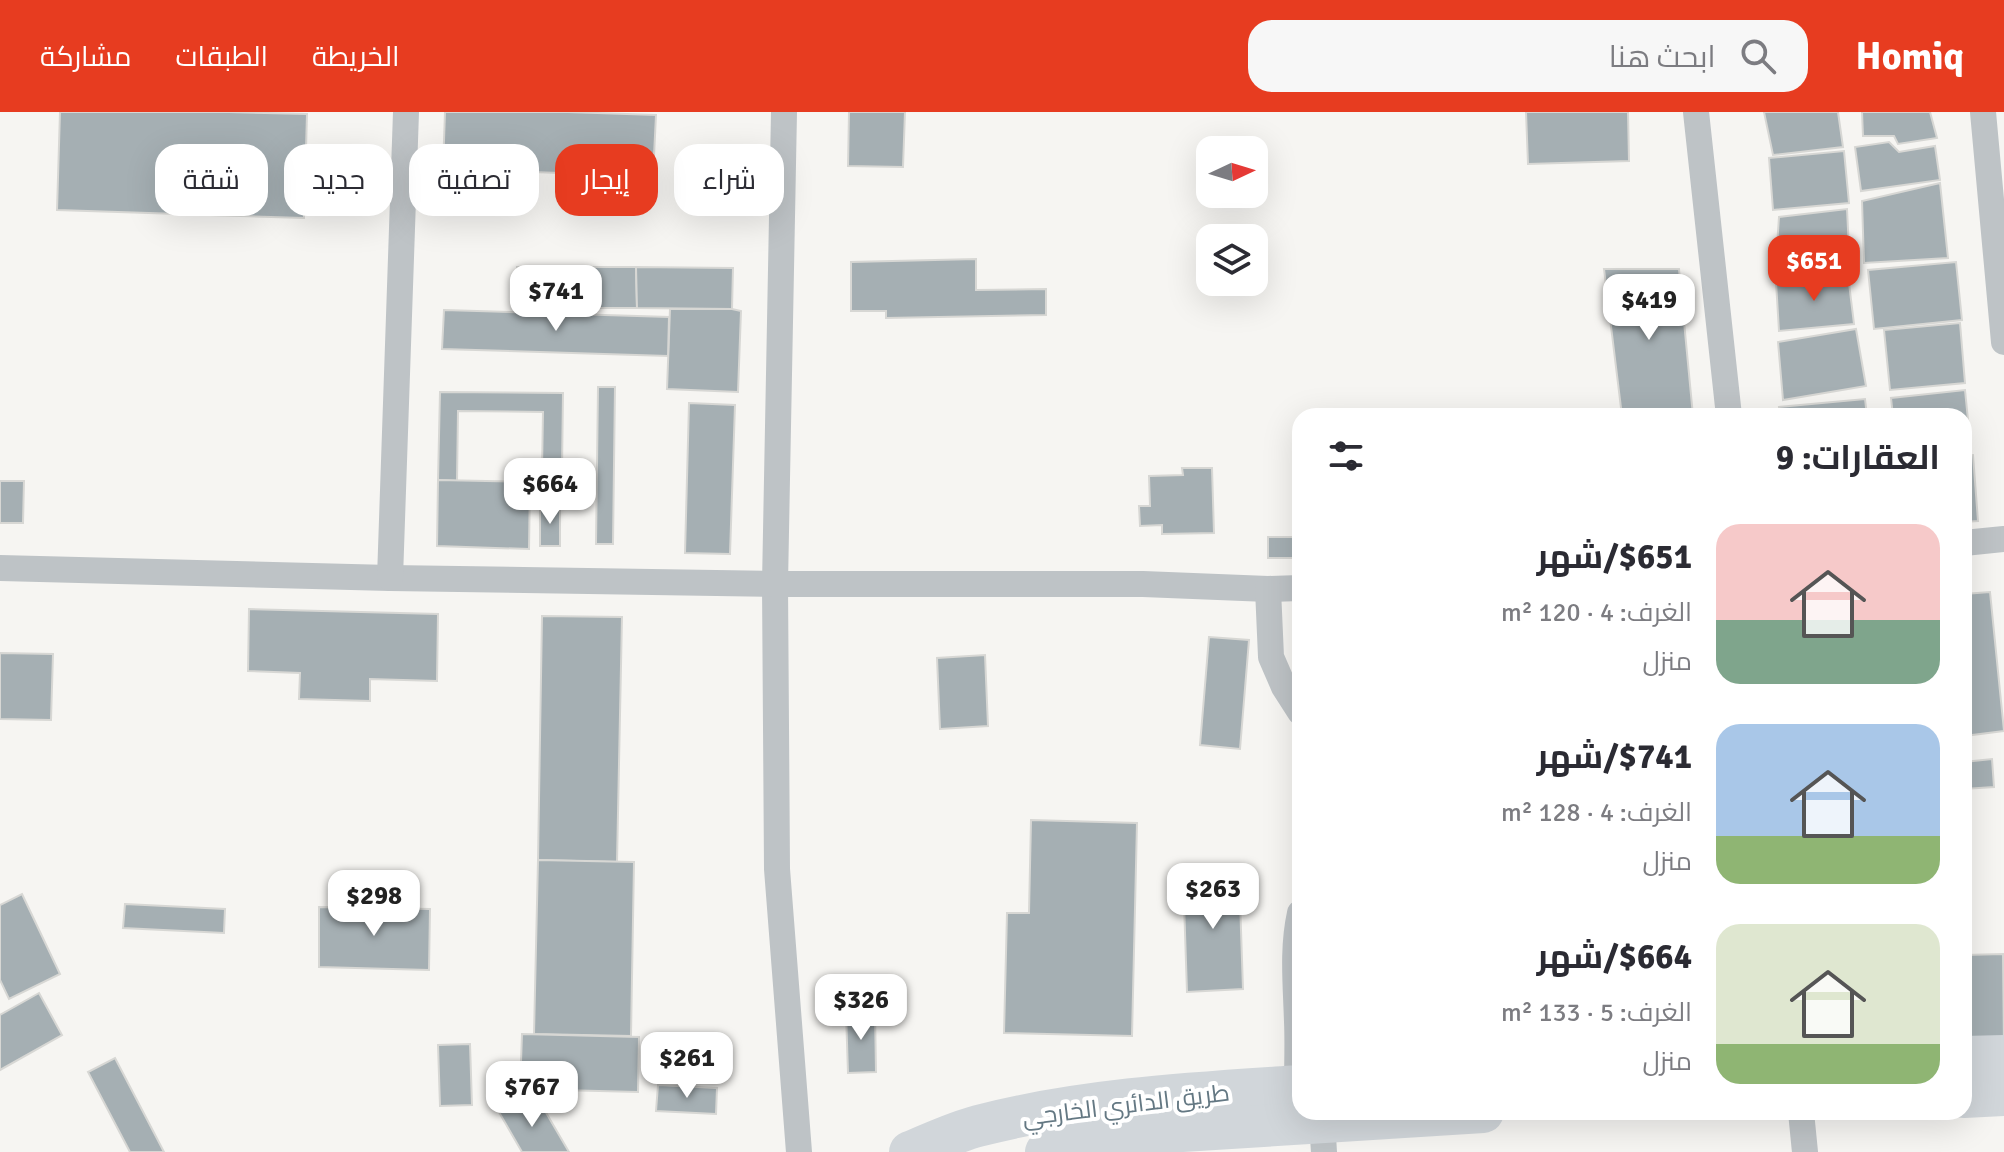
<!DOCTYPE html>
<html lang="ar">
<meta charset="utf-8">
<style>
body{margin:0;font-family:Signika,Cairo,sans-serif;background:#f7f7f7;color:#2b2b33;direction:rtl;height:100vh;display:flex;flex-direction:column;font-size:30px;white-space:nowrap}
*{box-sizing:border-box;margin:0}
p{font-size:26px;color:#7c7c81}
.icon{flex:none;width:44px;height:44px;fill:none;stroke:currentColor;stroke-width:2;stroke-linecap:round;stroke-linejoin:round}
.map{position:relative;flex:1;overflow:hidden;direction:ltr}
.sheet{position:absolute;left:1292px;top:296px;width:680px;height:712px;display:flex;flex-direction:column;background:#fff;border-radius:24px;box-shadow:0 8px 32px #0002;direction:rtl}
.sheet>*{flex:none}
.top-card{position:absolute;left:24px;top:32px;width:760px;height:72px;direction:rtl;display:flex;gap:16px}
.needle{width:52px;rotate:86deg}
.controls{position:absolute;left:1196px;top:24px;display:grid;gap:16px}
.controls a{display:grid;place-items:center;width:72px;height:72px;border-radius:16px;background:#fff;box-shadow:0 8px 32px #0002;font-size:40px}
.price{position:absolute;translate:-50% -68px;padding:0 18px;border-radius:16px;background:#fff;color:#222;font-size:26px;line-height:52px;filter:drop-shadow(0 2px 4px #0008)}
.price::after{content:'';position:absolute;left:50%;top:48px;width:24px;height:18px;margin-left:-12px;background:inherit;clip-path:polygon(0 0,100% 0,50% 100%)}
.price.selected{background:#e73c20;color:#fff}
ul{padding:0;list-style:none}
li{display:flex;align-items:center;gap:24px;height:200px;padding:0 32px}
li span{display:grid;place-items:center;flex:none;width:224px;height:160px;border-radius:24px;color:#555}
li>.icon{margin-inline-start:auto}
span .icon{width:96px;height:96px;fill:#fffc;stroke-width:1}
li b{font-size:34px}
h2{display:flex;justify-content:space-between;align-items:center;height:96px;padding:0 32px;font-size:34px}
.pill{padding:0 28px;border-radius:24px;background:#fff;box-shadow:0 8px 32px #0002;font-size:28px;line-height:72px}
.pill.selected{background:#e73c20;color:#fff}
header{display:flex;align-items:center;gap:48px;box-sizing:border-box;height:112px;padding:0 40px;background:#e73c20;color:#fff}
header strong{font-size:38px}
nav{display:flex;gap:44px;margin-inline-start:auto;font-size:28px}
.search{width:560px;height:72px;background:#f7f7f7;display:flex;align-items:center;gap:20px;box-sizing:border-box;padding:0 28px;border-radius:24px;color:#7c7c81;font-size:30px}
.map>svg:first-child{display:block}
.building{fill:#a5afb3;stroke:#d7d7d4;stroke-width:2}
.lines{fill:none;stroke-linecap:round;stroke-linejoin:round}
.minor{stroke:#bec3c6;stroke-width:26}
.primary{stroke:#d1d6da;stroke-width:42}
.labels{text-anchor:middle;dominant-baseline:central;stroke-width:8;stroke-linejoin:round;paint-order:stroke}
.street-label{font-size:24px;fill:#647883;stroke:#fff}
</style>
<header>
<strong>Homiq</strong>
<div class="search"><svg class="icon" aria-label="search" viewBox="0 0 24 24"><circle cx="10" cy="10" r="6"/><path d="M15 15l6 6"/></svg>ابحث هنا</div>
<nav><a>الخريطة</a><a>الطبقات</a><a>مشاركة</a></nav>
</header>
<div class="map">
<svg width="2004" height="1040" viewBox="0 0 2004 1040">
<rect width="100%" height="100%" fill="#f6f5f2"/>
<!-- building -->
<g class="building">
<path d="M60,0H229L307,2L304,106L57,98Z"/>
<path d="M445,0H568L656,3L653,64L443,57Z"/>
<path d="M849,0H905L903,55L848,54Z"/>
<path d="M1526,0H1628L1629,49L1528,52Z"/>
<path d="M1764,0H1838L1843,35L1773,43Z"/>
<path d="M1862,0H1930L1937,26L1898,32L1894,24H1863Z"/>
<path d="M1889,30L1899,40L1935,34L1940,68L1861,79L1855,35Z"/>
<path d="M1844,39L1849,91L1773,98L1769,46Z"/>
<path d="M1940,71L1948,146L1864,151L1862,89Z"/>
<path d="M1847,97L1850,158L1775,163L1779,105Z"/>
<path d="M976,147V178L1046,177V203L886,206V199H851V150Z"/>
<path d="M1956,150L1962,208L1874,217L1868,158Z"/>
<path d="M517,155H636L637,196H517Z"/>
<path d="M636,155L733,156L732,197L637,196Z"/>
<path d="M1604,157H1679L1693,304H1622Z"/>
<path d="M1848,163L1854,212L1779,219L1776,170Z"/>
<path d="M670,197H732L741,199L738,280L667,277Z"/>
<path d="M444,198L669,205L668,244L442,237Z"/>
<path d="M1960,211L1965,271L1890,278L1884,218Z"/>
<path d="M1856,217L1866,274L1783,288L1778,230Z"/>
<path d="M598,275H615L613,432H596Z"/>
<path d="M1965,278L1971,338L1964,339V304H1893L1891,286Z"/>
<path d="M440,280L563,281L562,358H542L543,300L458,299L457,369L438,368Z"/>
<path d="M1865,287L1867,304H1780L1779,295Z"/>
<path d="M689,291L735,293L730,442L685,441Z"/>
<path d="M1973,343L1978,409L1964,410V344Z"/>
<path d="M1182,356H1212L1214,421L1162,422V413L1140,414L1139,394H1150L1149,364L1183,363Z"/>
<path d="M438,368L530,370L529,437L437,434Z"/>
<path d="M0,369H24L23,411H0Z"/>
<rect x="540" y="394" width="20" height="40"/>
<rect x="1268" y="425" width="32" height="21"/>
<path d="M1990,480L2004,619L1964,624V482Z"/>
<path d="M249,497L438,502L437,569L370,567V589L299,587L300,561L248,559Z"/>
<path d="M542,504L622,505L617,750L538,748Z"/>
<path d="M1209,525L1249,528L1240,637L1200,633Z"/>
<path d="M0,541L53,542L51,608L0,607Z"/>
<path d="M985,543L988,614L940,617L937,546Z"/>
<path d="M1992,647L1994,675L1964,677V650Z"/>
<path d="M1031,708L1137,711L1132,924L1004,921L1007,801H1029Z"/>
<path d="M538,748L634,750L631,924L534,922Z"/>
<path d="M1239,759L1243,877L1187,880L1183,761Z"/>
<path d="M22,782L60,862L9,887L0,868V793Z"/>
<path d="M125,792L225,797L224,821L123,816Z"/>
<path d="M319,795L430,797L429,858L319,855Z"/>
<path d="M2003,842L2004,935L1964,936V843Z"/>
<path d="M39,881L62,923L0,958V903Z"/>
<path d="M875,899L876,960L848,961L846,900Z"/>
<path d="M522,922L639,925L638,980L520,977Z"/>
<path d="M470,932L472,993L440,994L438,933Z"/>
<path d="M115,946L164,1040H130L88,960Z"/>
<path d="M658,973L717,976L716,1002L656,999Z"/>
<path d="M541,992L569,1040H522L496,995Z"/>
</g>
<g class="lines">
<!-- minor -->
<g class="minor">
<path d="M784,0L775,472L777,757L799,1040"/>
<path d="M1696,0L1729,304"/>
<path d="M1983,0L2004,230"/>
<path d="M1964,431L2004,427"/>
<path d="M0,456L390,466L775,472H1143L1268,477L1300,476"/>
<path d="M390,466L406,0"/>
<path d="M1268,477L1271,545L1284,575L1300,600"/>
<path d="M1297,974C1297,953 1298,931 1297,910C1296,874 1292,837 1300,801"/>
<path d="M1801,1000L1805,1040"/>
<path d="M1322,1010L1324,1040"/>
</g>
<!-- primary -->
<g class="primary">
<path d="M1964,945L2004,944"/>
<path d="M1964,985L2004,983"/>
<path d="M910,1040C932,1031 955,1020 978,1014C1082,987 1193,981 1300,974"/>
<path d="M1046,1040L1167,1020L1483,1000"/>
</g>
</g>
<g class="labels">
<!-- street labels -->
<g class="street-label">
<text transform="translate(1126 993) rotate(-7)">طريق الدائري الخارجي</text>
</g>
</g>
</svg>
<div class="controls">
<a><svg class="needle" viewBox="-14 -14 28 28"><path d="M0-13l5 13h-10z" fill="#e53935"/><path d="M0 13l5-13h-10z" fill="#7c7c81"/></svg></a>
<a><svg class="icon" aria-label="layers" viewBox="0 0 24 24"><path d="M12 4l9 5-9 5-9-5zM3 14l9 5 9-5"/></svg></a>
</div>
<b class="price selected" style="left:1814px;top:191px">$651</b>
<b class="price" style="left:556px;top:221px">$741</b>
<b class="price" style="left:1649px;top:230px">$419</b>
<b class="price" style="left:550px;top:414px">$664</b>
<b class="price" style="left:1213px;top:819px">$263</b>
<b class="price" style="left:374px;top:826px">$298</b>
<b class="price" style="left:861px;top:930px">$326</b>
<b class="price" style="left:687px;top:988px">$261</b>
<b class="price" style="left:532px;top:1017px">$767</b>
<div class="top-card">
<a class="pill">شراء</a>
<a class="pill selected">إيجار</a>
<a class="pill">تصفية</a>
<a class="pill">جديد</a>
<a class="pill">شقة</a>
</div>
<section class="sheet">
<h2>العقارات: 9<svg class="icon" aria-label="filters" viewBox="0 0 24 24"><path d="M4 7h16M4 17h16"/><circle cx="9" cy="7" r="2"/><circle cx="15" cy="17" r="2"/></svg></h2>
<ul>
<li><span style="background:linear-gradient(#f6c9c9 60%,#7fa58c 0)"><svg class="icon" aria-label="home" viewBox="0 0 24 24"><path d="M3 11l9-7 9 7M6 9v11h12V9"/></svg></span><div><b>$651/شهر</b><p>الغرف: 4 · 120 m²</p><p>منزل</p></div></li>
<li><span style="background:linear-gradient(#a9c7e8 70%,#8fb573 0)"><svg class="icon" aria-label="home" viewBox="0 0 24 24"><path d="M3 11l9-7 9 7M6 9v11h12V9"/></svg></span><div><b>$741/شهر</b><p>الغرف: 4 · 128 m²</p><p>منزل</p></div></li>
<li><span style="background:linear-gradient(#dfe7d0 75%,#8fb573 0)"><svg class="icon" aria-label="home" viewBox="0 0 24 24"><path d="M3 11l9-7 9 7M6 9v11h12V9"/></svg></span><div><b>$664/شهر</b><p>الغرف: 5 · 133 m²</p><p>منزل</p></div></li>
</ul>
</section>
</div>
